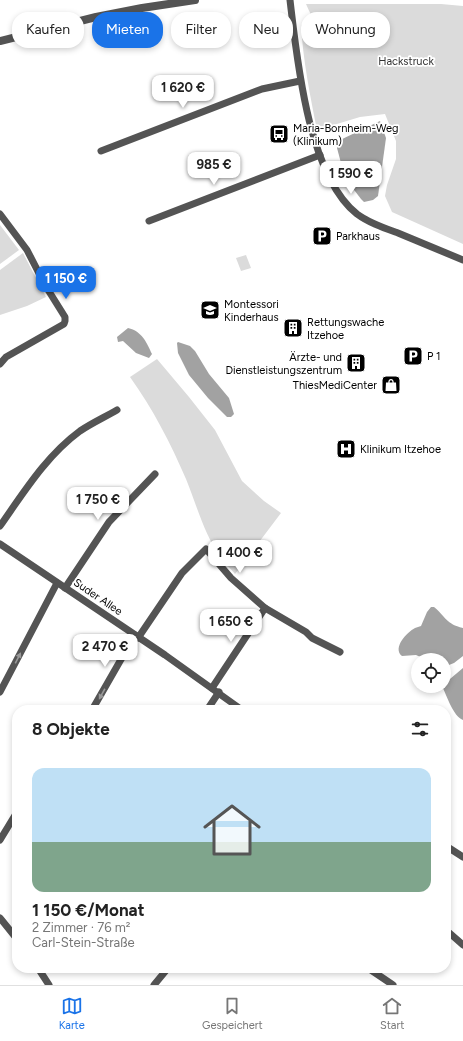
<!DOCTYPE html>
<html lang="de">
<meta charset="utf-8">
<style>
body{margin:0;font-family:Figtree,sans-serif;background:#f6f6f6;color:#222;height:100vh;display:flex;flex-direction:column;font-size:15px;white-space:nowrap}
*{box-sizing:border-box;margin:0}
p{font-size:13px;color:#767676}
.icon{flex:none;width:22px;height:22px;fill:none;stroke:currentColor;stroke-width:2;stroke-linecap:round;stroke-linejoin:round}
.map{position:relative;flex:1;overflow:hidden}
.drawer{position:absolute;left:12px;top:705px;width:439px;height:268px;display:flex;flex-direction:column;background:#fff;border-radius:16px;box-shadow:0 2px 6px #0003}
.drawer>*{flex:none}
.top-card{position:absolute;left:12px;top:12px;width:439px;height:36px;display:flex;gap:8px}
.buttons{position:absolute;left:411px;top:653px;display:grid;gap:8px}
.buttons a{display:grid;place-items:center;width:40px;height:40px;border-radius:50%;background:#fff;box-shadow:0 2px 6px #0003;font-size:20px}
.price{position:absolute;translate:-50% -34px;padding:0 9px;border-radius:8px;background:#fff;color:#222;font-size:13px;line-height:26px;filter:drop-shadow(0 1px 2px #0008)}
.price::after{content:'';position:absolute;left:50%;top:24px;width:12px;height:9px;margin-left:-6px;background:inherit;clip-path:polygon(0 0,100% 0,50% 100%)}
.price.active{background:#1a73e8;color:#fff}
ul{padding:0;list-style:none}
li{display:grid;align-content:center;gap:8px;height:212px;padding:0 20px}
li+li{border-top:1px solid #e0e0e0}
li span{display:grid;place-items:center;height:124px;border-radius:12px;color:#555}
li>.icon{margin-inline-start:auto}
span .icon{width:72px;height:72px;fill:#fffc;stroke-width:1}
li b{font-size:17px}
h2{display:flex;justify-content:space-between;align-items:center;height:48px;padding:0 20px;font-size:17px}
.pill{padding:0 14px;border-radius:16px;background:#fff;box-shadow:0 2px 6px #0003;font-size:14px;line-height:36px}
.pill.active{background:#1a73e8;color:#fff}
.dock{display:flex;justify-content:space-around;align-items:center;height:56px;border-top:1px solid #e0e0e0;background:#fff;font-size:11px;color:#767676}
.dock a{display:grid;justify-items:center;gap:2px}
.dock .active{color:#1a73e8}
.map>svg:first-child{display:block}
.green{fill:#dbdbdb}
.water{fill:#a2a2a2}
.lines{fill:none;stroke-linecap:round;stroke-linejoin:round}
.minor{stroke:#545454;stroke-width:7}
.tertiary{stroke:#545454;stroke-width:8}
.oneway{fill:#989898}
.labels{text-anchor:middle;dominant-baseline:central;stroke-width:3.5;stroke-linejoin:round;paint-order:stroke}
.park-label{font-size:11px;fill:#323232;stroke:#fff}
.poi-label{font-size:11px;fill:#000;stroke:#fff;text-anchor:start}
.street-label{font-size:11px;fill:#000;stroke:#fff}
</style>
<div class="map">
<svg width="463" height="985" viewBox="0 0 463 985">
<rect width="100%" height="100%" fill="#fff"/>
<!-- green -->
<g class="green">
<path d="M306,4H441L463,6V244L392,212L385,196L387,185L396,159V141L385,114L360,117L317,130C310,95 303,60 301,25L311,19V15Z"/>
<path d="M0,225L19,250L0,264Z"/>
<path d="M23,253L46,297L27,306L0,315V270Z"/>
<path d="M246,255L251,268L241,271L236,258Z"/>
<path d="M157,359L189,397L215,430L242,481L264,501L281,513L235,574C230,568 225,563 221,558C204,534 197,506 186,479C171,444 153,409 130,377Z"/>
</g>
<!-- water -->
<g class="water">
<path d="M380,121L386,138L378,196L373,200L364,202L361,199L345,178L337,148L338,141Z"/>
<path d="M128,328C142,331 147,343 152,354L149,358L136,353L123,341L118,342L117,337Z"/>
<path d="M178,342L190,346L195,351L209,374L229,398L234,414L231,417H227L208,398L189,375L178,353L177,343Z"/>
<path d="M431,607H434C446,617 446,624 463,628V656L454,663L444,667V660H427L416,655L402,656C392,648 407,632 415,628C417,627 419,627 421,626L427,612Z"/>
<path d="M463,668V720C453,716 447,696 442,686H444V684Z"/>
</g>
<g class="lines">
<!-- minor -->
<g class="minor">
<path d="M290,0C297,59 308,175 357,214C369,223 384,228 398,233C420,242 441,251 463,260"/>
<path d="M101,151L262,89L300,81"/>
<path d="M0,214L27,250L45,285L65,317V321L64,324L6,357L0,364"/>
<path d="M149,221L320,155"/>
<path d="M0,526C24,492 46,456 80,431C92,423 105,417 117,410"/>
<path d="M0,544L165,655L242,710"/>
<path d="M65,588L109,522L155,474"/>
<path d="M138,638L182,573L206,549L231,578L265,608L306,632L312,638L340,652"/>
<path d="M212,688L265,608"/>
<path d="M0,692L57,583"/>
<path d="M92,710L135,635"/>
<path d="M207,710L219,692"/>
<path d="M0,840L17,812"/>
<path d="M446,846L463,857"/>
<path d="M0,918L17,939"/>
<path d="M446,930L463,945"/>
<path d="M38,968L49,985"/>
<path d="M368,968L393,985"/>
<path d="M154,985L168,968"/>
</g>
<!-- tertiary -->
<path class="tertiary" d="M0,41L96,17L142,8L195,0"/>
</g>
<!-- one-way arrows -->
<defs><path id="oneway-solid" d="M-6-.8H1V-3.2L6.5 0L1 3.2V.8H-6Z"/></defs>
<g class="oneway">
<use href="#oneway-solid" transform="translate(18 658) rotate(-63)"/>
<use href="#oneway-solid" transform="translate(102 694) rotate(119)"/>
</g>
<!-- icons -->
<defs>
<symbol id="bus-square" viewBox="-11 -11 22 22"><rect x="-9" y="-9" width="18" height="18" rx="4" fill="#000" stroke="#fff"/><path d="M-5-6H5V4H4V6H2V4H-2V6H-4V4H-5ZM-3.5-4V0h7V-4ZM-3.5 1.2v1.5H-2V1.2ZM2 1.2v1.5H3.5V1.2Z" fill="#fff"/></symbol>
<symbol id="parking-square" viewBox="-11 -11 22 22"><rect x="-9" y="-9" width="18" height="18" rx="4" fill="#000" stroke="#fff"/><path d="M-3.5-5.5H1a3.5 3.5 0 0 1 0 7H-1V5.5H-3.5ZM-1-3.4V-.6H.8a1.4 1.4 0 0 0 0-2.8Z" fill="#fff"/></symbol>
<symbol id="school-square" viewBox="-11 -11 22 22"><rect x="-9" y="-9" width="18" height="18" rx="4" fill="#000" stroke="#fff"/><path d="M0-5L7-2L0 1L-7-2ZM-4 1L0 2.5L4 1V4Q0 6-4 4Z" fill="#fff"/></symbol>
<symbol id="building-square" viewBox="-11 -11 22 22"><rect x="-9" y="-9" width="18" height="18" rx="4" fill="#000" stroke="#fff"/><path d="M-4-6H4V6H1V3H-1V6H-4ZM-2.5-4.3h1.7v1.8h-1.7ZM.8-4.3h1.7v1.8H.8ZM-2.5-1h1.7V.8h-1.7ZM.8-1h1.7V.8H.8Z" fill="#fff"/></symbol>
<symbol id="shop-square" viewBox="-11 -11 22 22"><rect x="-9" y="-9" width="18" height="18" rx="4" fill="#000" stroke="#fff"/><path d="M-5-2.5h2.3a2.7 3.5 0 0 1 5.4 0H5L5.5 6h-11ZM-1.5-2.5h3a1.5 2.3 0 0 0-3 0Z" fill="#fff"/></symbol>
<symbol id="hospital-square" viewBox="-11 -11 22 22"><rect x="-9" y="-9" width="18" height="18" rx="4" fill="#000" stroke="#fff"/><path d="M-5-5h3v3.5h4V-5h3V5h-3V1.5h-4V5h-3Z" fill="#fff"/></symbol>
</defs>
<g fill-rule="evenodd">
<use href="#bus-square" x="268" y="123" width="22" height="22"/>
<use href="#parking-square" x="311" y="225" width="22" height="22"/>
<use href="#school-square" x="199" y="299" width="22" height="22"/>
<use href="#building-square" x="282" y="317" width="22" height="22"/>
<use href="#parking-square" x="402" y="345" width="22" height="22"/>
<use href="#building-square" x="345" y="352" width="22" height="22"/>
<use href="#shop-square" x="380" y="374" width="22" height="22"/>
<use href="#hospital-square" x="335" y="438" width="22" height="22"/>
</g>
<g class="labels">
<!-- park labels -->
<g class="park-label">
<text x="406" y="61">Hackstruck</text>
</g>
<!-- poi labels -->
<g class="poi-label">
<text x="293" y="128">Maria-Bornheim-Weg<tspan x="293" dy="13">(Klinikum)</tspan></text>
<text x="336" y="236">Parkhaus</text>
<text x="224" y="304">Montessori<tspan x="224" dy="13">Kinderhaus</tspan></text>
<text x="307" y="322">Rettungswache<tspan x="307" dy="13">Itzehoe</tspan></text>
<text x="427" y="356">P 1</text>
<text x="342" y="357" text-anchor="end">Ärzte- und<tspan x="342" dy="13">Dienstleistungszentrum</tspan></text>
<text x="377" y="385" text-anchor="end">ThiesMediCenter</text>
<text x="360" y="449">Klinikum Itzehoe</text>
</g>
<!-- street labels -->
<g class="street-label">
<text transform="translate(98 597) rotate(34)">Suder Allee</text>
</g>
</g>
</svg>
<div class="buttons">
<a><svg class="icon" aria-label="locate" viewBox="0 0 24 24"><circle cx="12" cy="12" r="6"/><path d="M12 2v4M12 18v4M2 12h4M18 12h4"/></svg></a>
</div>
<b class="price" style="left:183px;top:109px">1 620 €</b>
<b class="price" style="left:214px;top:186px">985 €</b>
<b class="price" style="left:351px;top:195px">1 590 €</b>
<b class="price active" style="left:66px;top:300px">1 150 €</b>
<b class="price" style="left:98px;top:521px">1 750 €</b>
<b class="price" style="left:240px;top:574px">1 400 €</b>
<b class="price" style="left:231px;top:643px">1 650 €</b>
<b class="price" style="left:105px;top:668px">2 470 €</b>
<div class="top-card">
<a class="pill">Kaufen</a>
<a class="pill active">Mieten</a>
<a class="pill">Filter</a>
<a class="pill">Neu</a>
<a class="pill">Wohnung</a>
</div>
<section class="drawer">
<h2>8 Objekte<svg class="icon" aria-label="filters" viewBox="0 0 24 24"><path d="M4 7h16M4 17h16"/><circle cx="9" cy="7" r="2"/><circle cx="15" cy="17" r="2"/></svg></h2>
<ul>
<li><span style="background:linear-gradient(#bfe0f5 60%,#7fa58c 0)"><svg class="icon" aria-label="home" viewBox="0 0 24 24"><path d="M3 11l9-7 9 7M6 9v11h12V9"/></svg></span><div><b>1 150 €/Monat</b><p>2 Zimmer · 76 m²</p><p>Carl-Stein-Straße</p></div></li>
</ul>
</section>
</div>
<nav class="dock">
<a class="active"><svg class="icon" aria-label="map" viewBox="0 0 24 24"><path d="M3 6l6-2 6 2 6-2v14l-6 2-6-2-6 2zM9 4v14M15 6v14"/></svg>Karte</a>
<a><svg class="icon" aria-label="saved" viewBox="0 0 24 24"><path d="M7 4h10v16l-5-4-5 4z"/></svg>Gespeichert</a>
<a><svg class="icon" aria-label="home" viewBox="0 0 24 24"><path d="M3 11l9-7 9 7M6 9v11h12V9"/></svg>Start</a>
</nav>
